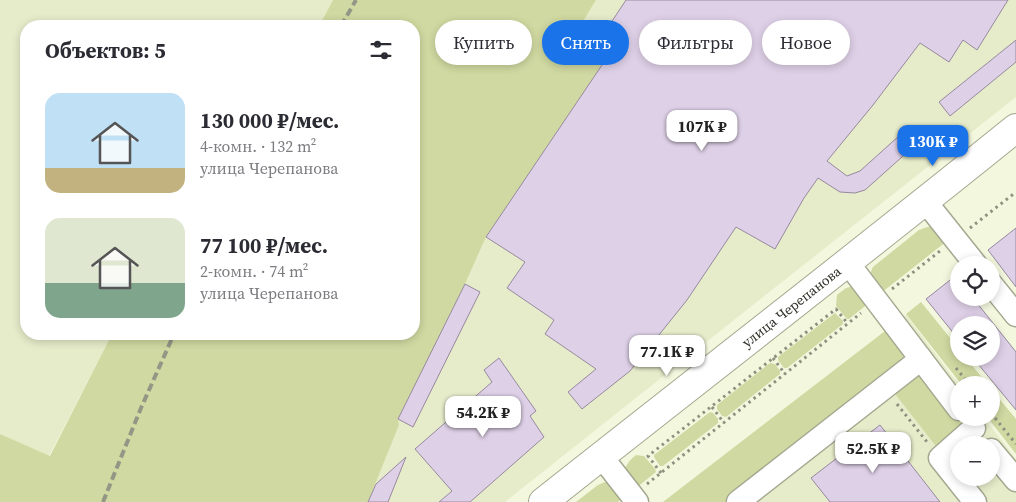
<!DOCTYPE html>
<html lang="ru">
<meta charset="utf-8">
<style>
body{margin:0;font-family:"Source Serif 4",serif;background:#f2f2f3;color:#2b2b33;height:100vh;display:flex;flex-direction:column;font-size:19px;white-space:nowrap}
*{box-sizing:border-box;margin:0}
p{font-size:16px;color:#7c7c81}
.icon{flex:none;width:28px;height:28px;fill:none;stroke:currentColor;stroke-width:2;stroke-linecap:round;stroke-linejoin:round}
.map{position:relative;flex:1;overflow:hidden}
.side{position:absolute;left:20px;top:20px;width:400px;height:320px;display:flex;flex-direction:column;background:#fff;border-radius:20px;box-shadow:0 2px 8px #0003}
.side>*{flex:none}
.hud{position:absolute;left:435px;top:20px;width:475px;height:45px;display:flex;gap:10px}
.buttons{position:absolute;left:950px;top:256px;display:grid;gap:10px}
.buttons a{display:grid;place-items:center;width:50px;height:50px;border-radius:50%;background:#fff;box-shadow:0 2px 8px #0003;font-size:25px}
.price{position:absolute;translate:-50% -42px;padding:0 11px;border-radius:10px;background:#fff;color:#222;font-size:16px;line-height:32px;filter:drop-shadow(0 1px 2px #0008)}
.price::after{content:'';position:absolute;left:50%;top:30px;width:15px;height:11px;margin-left:-8px;background:inherit;clip-path:polygon(0 0,100% 0,50% 100%)}
.price.current{background:#1a73e8;color:#fff}
ul{padding:0;list-style:none}
li{display:flex;align-items:center;gap:15px;height:125px;padding:0 25px}
li span{display:grid;place-items:center;flex:none;width:140px;height:100px;border-radius:15px;color:#555}
li>.icon{margin-inline-start:auto}
span .icon{width:60px;height:60px;fill:#fffc;stroke-width:1}
li b{font-size:21px}
h2{display:flex;justify-content:space-between;align-items:center;height:60px;padding:0 25px;font-size:21px}
.pill{padding:0 18px;border-radius:22px;background:#fff;box-shadow:0 2px 8px #0003;font-size:18px;line-height:45px}
.pill.current{background:#1a73e8;color:#fff}
.map>svg:first-child{display:block}
.built{fill:#e6ecca;fill-rule:evenodd}
.green{fill:#d0d9a1}
.building{fill:#ded0e7;stroke:#96899e}
.lines{fill:none;stroke-linecap:round;stroke-linejoin:round}
.minor-casing{stroke:#a4a890;stroke-width:25}
.major-casing{stroke:#a4a890;stroke-width:30}
.path{stroke:#8e917f;stroke-width:3;stroke-dasharray:2.5 4;stroke-linecap:butt}
.minor{stroke:#fff;stroke-width:22}
.major{stroke:#fff;stroke-width:28}
.rail{stroke:#939785;stroke-width:4;stroke-dasharray:8 4;stroke-linecap:butt}
.labels{text-anchor:middle;dominant-baseline:central;stroke-width:5;stroke-linejoin:round;paint-order:stroke}
.street-label{font-size:14px;fill:#303228;stroke:#f2f7dd}
</style>
<div class="map">
<svg width="1016" height="502" viewBox="0 0 1016 502">
<rect width="100%" height="100%" fill="#f2f7dd"/>
<!-- built -->
<g class="built">
<path d="M0,0H333L319,26H26V334H112L49,456L0,434Z"/>
<path d="M596,0H1016V97L787,278L505,502H368L399,425L398,419L465,284L486,237L602,65L568,44Z"/>
<path d="M906,315L959,385V418H984L1016,459V502H663ZM959,445H991V478H959Z"/>
</g>
<!-- green -->
<g class="green">
<path d="M333,0H596L569,44L602,65L486,237L465,284L398,419L399,425L368,502H0V434L50,456L112,334H414V26H319Z"/>
<path d="M927,227H932L947,241L881,293C876,285 867,276 873,267L919,230Z"/>
<path d="M850,287H854L870,302L849,319H847L836,306L837,295L846,288Z"/>
<path d="M921,302L959,349V358H966L988,385H962L906,314Z"/>
<path d="M835,313L843,321V324L787,368H784L778,360V357Z"/>
<path d="M889,328L914,359L732,502H663Z"/>
<path d="M770,363L775,364L780,371V374L726,417L722,416L717,409V405Z"/>
<path d="M920,369L967,428L939,450L892,390Z"/>
<path d="M991,389L1016,419V454L988,418H991Z"/>
<path d="M710,412L713,413L718,419V423L663,466H660L654,457V455Z"/>
<path d="M636,455L644,456L655,469L656,472L636,488C626,473 619,469 636,455Z"/>
<path d="M605,482L610,483L624,496L618,502H576L598,485Z"/>
</g>
<!-- building -->
<g class="building">
<path d="M626,0H1008L977,50L963,40L949,62L920,43L873,105L827,161L847,176L860,171L910,126L921,140L865,190L855,193L840,192L818,178L804,198L775,249L736,227L687,300L630,371L582,409L568,392L596,369L545,334L554,320L507,288L525,262L486,237L602,65L589,56Z"/>
<path d="M1016,40V62L950,116L939,102Z"/>
<path d="M1016,228V287L988,250Z"/>
<path d="M959,273V298H973L1016,352V410L973,358H991V325H959V340L926,299Z"/>
<path d="M465,284L480,292L413,427L398,419Z"/>
<path d="M499,358L536,411L530,416L544,437L470,502H439L452,491L415,449L492,382L484,370Z"/>
<path d="M880,425L940,502H830L811,478Z"/>
<path d="M406,457L388,502H368L376,484Z"/>
</g>
<g class="lines">
<defs>
<g id="minor">
<path d="M925,201L976,265"/>
<path d="M991,284L1016,315"/>
<path d="M921,359L959,409"/>
<path d="M974,428L940,458L975,502"/>
<path d="M991,450L1016,480"/>
<path d="M601,456L637,502"/>
<path d="M738,502L921,359L848,263"/>
</g>
<g id="major">
<path id="s1" d="M543,502C701,377 860,254 1016,128"/>
</g>
</defs>
<!-- minor casing -->
<use href="#minor" class="minor-casing"/>
<!-- major casing -->
<use href="#major" class="major-casing"/>
<!-- path -->
<g class="path">
<path d="M970,228L1016,192"/>
<path d="M892,289L940,251"/>
<path d="M773,358L785,374"/>
<path d="M956,368L970,385"/>
<path d="M897,404L927,442"/>
<path d="M712,407L724,423"/>
<path d="M991,413L1016,444"/>
<path d="M661,473L648,456L836,309L848,324"/>
<path d="M647,484L861,313"/>
</g>
<!-- minor -->
<use href="#minor" class="minor"/>
<!-- major -->
<use href="#major" class="major"/>
<!-- rail -->
<g class="rail">
<path d="M341,26L356,0"/>
<path d="M103,502L141,408L174,334"/>
</g>
</g>
<g class="labels">
<!-- street labels -->
<g class="street-label">
<text stroke="none"><textPath href="#s1" startOffset="316">улица Черепанова</textPath></text>
</g>
</g>
</svg>
<div class="buttons">
<a><svg class="icon" aria-label="locate" viewBox="0 0 24 24"><circle cx="12" cy="12" r="6"/><path d="M12 2v4M12 18v4M2 12h4M18 12h4"/></svg></a>
<a><svg class="icon" aria-label="layers" viewBox="0 0 24 24"><path d="M12 4l9 5-9 5-9-5zM3 14l9 5 9-5"/></svg></a>
<a>+</a>
<a>−</a>
</div>
<b class="price" style="left:702px;top:152px">107K ₽</b>
<b class="price current" style="left:933px;top:167px">130K ₽</b>
<b class="price" style="left:667px;top:377px">77.1K ₽</b>
<b class="price" style="left:483px;top:438px">54.2K ₽</b>
<b class="price" style="left:873px;top:474px">52.5K ₽</b>
<div class="hud">
<a class="pill">Купить</a>
<a class="pill current">Снять</a>
<a class="pill">Фильтры</a>
<a class="pill">Новое</a>
</div>
<section class="side">
<h2>Объектов: 5<svg class="icon" aria-label="filters" viewBox="0 0 24 24"><path d="M4 7h16M4 17h16"/><circle cx="9" cy="7" r="2"/><circle cx="15" cy="17" r="2"/></svg></h2>
<ul>
<li><span style="background:linear-gradient(#bfe0f5 75%,#c2b280 0)"><svg class="icon" aria-label="home" viewBox="0 0 24 24"><path d="M3 11l9-7 9 7M6 9v11h12V9"/></svg></span><div><b>130 000 ₽/мес.</b><p>4-комн. · 132 m²</p><p>улица Черепанова</p></div></li>
<li><span style="background:linear-gradient(#dfe7d0 65%,#7fa58c 0)"><svg class="icon" aria-label="home" viewBox="0 0 24 24"><path d="M3 11l9-7 9 7M6 9v11h12V9"/></svg></span><div><b>77 100 ₽/мес.</b><p>2-комн. · 74 m²</p><p>улица Черепанова</p></div></li>
</ul>
</section>
</div>
